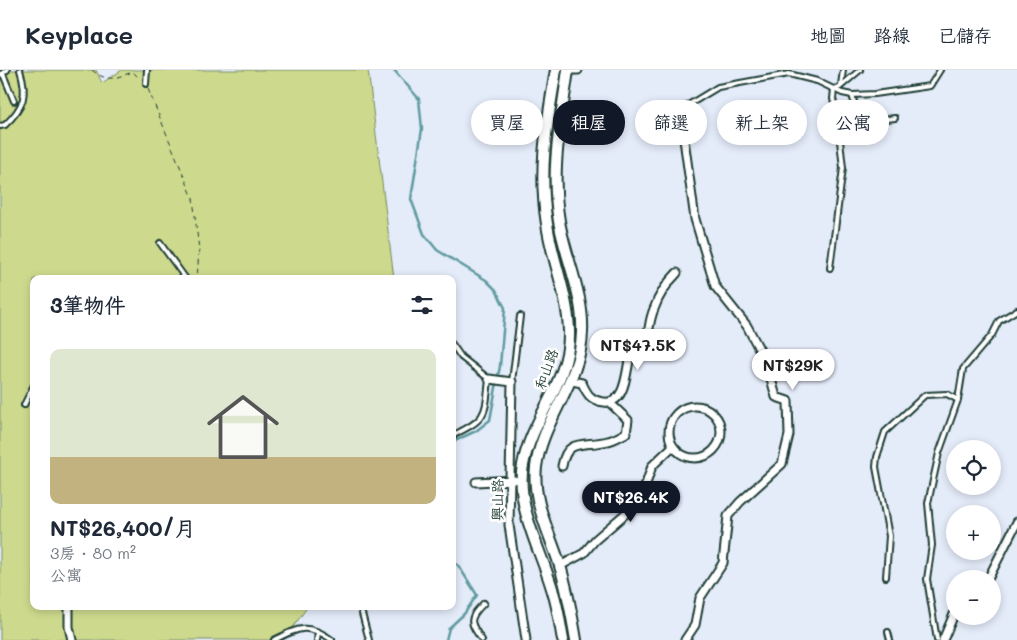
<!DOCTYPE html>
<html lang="zh-TW">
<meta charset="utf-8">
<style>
body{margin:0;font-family:Mali,"LXGW WenKai TC",sans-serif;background:#f6f6f7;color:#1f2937;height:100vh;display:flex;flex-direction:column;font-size:19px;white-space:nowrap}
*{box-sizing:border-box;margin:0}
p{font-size:16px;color:#747a83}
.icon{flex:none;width:28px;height:28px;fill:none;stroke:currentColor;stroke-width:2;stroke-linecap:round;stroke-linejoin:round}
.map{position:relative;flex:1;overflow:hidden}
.details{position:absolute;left:30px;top:205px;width:426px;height:335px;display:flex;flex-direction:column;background:#fff;border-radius:10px;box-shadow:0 2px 8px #0003}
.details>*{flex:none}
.guide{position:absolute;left:471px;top:30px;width:470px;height:45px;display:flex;gap:10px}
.tools{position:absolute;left:946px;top:370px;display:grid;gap:10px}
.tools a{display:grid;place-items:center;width:55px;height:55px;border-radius:50%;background:#fff;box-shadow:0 2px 8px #0003;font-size:25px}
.price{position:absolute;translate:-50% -42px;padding:0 11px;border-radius:18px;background:#fff;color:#222;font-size:16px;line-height:32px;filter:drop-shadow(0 1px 2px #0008)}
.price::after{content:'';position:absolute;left:50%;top:30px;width:15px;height:11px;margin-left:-8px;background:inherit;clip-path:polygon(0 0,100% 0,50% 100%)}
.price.on{background:#111827;color:#fff}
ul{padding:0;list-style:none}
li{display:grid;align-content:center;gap:10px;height:265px;padding:0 20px}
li+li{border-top:1px solid #e0e1e3}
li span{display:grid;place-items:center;height:155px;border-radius:10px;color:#555}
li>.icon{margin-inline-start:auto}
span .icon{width:90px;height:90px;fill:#fffc;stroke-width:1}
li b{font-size:21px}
h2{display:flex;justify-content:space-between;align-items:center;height:60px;padding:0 20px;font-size:21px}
.pill{padding:0 18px;border-radius:22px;background:#fff;box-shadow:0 2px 8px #0003;font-size:18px;line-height:45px}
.pill.on{background:#111827;color:#fff}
header{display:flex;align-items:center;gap:30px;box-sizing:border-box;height:70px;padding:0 25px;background:#fff;border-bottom:1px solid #e0e1e3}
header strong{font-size:24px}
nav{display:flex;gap:28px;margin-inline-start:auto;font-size:18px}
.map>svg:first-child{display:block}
.green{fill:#cdda8d;stroke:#768c60}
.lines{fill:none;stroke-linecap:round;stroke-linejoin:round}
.stream{stroke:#5f9b9f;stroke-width:2.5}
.service-casing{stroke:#1f3d34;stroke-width:8}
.minor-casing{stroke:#1f3d34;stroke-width:11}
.secondary-casing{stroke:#1f3d34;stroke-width:14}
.path{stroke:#1f3d34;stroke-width:1;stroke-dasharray:5 4;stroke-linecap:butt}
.service{stroke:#fff;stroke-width:4}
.minor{stroke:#fff;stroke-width:7}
.secondary{stroke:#fff;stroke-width:10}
.labels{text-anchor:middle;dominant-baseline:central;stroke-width:5;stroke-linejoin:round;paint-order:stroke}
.street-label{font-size:14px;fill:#1f3d34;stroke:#fff}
</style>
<header>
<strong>Keyplace</strong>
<nav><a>地圖</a><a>路線</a><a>已儲存</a></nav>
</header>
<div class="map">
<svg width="1017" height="570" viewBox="0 0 1017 570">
<rect width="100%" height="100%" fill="#e4ebf9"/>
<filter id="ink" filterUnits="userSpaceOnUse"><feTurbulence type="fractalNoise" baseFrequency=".02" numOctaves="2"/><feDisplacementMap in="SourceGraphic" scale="10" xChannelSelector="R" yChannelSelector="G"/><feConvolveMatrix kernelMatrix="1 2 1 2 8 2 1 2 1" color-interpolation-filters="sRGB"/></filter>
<g filter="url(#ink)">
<!-- green -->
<path class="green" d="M0,0H96L102,13L122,0H368L394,209H34V536H308L284,570H0Z"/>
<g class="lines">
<!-- stream -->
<g class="stream">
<path d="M394,0L419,29L422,59L411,129L424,164L437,180L486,210L496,220L505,238L500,296L490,350L476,361L452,372"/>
<path d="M446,570L449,558L464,544L477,525L458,495L452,492"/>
</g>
<defs>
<g id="service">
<path d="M3,4L14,31"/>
<path d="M0,5L7,0"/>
<path d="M146,14L147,0"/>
<path d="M841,15L843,0"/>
<path d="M852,25L857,42L865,52L895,48"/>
<path d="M683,55L685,37L718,17L789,4L817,11L842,23L852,25L875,24L930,16L940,0"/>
<path d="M0,56L5,55C24,37 28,25 20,0"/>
<path d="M160,173L186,209"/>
<path d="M830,198L843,98L837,44L833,29L834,19L840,17L860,0"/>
<path d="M452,274L461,287L489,309C485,347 487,348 452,366"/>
<path d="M512,312L520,246"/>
<path d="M24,335L34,315"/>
<path d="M886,507L889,466L876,397L877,387L885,362L925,325L947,324L958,330"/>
<path d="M360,536L369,570"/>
<path d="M888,562L890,570"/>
<path d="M274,570C298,558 308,552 332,570"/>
<path d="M317,570L318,562"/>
<path d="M482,570C469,552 468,549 484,533"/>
<path d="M937,570L927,509L932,475L928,433L939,383L958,330L963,299L992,265L999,251L1017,240"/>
</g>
<g id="minor">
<path d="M568,0H578"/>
<path d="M682,55L695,149L715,216L747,256L767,294L776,327L788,331L789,365L782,394L740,432L728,446L723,493L700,528L695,555L685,570"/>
<path d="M489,309L512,312L509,455L526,570"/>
<path d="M572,311L582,313C587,324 591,331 604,332C626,335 626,301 630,286C654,273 645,260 654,239C659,225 667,213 677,203"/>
<circle cx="695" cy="362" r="26"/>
<path d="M562,396C567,367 585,377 608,371C614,370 620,366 626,363L628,350L610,333"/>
<path d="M476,412L514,410"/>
<path d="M560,496L584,483L595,470L632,438L646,414L652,396L672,377"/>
<path d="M988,509L1017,452"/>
<path d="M69,536V557L72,570"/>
<path d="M943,570L955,542"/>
</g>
<g id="secondary">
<path d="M556,0C547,54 538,99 547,154C552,190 568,224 569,261C571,310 532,347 523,395C515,437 542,482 553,522C558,537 560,554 563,570"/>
<path d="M568,0C561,51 550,99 559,151C565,187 584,225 582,262C581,312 542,349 536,397C532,432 550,463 560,496C567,519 572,546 576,570"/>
</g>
</defs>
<!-- service casing -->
<use href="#service" class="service-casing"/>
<!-- minor casing -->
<use href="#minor" class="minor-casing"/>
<!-- secondary casing -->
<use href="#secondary" class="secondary-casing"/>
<!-- path -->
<g class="path">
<path d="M92,0C108,13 114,8 133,2L140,9"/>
<path d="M148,19L193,128L199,180L197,209"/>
</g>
<!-- service -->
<use href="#service" class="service"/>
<!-- minor -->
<use href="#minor" class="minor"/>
<!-- secondary -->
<use href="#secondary" class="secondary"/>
</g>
</g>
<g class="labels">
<!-- street labels -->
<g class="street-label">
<text transform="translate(546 299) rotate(-70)">和山路</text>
<text transform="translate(497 430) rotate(-89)">興山路</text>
</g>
</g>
</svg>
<div class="tools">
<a><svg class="icon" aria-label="locate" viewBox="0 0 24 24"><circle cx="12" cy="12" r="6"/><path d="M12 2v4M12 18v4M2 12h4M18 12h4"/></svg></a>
<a>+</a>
<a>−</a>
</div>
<b class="price" style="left:638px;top:301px">NT$47.5K</b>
<b class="price" style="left:793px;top:321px">NT$29K</b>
<b class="price on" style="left:631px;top:453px">NT$26.4K</b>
<div class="guide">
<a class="pill">買屋</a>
<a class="pill on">租屋</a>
<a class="pill">篩選</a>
<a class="pill">新上架</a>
<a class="pill">公寓</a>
</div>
<section class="details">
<h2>3筆物件<svg class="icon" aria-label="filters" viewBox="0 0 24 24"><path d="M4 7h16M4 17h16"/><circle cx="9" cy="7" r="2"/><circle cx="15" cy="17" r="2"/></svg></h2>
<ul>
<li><span style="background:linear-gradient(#dfe7d0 70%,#c2b280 0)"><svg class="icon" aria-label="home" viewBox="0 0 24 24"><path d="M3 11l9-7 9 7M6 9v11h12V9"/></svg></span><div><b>NT$26,400/月</b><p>3房 · 80 m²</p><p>公寓</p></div></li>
</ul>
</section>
</div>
